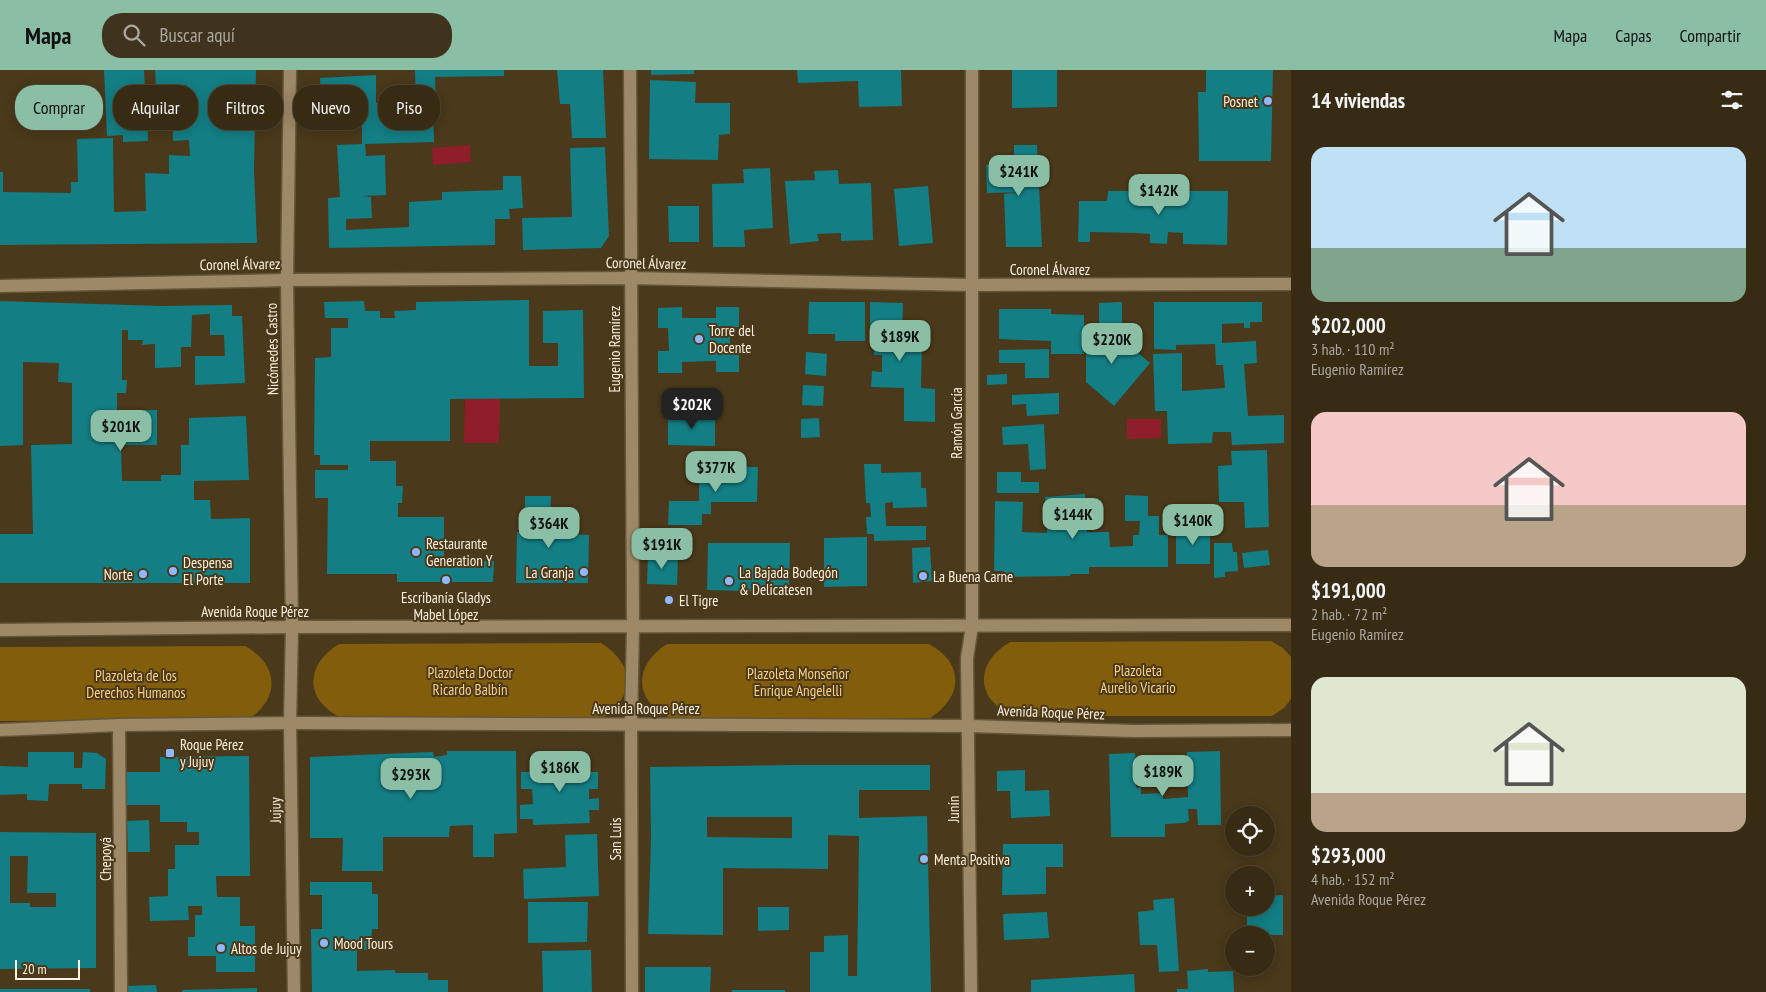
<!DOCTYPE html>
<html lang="es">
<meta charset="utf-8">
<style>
body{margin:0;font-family:"PT Sans Narrow",sans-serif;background:#3f331d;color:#f1f3f6;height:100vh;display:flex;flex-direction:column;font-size:19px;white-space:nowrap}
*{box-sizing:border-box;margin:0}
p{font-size:16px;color:#aba7a0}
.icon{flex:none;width:28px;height:28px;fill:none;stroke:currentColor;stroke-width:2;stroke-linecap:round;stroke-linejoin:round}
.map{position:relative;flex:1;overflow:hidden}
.panel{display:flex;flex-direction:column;background:#382b14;width:475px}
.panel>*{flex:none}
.top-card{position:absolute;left:15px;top:15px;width:475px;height:45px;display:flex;gap:10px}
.controls{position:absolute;left:1225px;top:736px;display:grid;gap:10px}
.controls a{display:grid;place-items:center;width:50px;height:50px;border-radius:50%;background:#382b14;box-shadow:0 2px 12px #0003,0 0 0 1px #524734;font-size:25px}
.scale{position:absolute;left:15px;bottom:12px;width:65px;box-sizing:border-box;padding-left:5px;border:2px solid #fcf1df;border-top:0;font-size:14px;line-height:18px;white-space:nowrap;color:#fcf1df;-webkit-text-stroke:4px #4a391a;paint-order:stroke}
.price{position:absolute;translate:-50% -42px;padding:0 11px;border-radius:10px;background:#8abfa5;color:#111;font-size:16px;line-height:32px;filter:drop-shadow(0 1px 2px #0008)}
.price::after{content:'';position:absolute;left:50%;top:30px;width:15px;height:11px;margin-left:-8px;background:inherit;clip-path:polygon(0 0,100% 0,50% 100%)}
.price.current{background:#222;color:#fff}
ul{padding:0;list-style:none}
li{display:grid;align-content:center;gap:10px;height:265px;padding:0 20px}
li span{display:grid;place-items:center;height:155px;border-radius:15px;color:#555}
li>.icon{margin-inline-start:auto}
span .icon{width:90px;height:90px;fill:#fffc;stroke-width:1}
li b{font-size:21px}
h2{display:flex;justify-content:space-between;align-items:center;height:60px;padding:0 20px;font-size:21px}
.chip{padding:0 18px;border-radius:20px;background:#382b14;box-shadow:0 2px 12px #0003,0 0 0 1px #524734;font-size:18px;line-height:45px}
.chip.current{background:#8abfa5;color:#111}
header{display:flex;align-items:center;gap:30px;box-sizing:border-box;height:70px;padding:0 25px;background:#8abfa5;color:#111}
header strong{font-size:24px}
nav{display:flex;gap:28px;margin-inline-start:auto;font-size:18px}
.search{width:350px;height:45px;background:#3f331d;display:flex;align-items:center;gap:12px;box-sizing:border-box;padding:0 18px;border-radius:20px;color:#aba7a0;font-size:19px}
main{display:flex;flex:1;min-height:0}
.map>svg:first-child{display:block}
.green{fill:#815d0c}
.water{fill:#8f1e2a}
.building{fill:#137e84;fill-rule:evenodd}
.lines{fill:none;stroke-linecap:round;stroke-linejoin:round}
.street-casing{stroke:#65563a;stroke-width:15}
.secondary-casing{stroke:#65563a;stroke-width:15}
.street{stroke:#9d8968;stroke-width:12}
.secondary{stroke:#9d8968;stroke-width:12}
.poi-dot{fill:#90b8fd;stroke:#4a391a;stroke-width:2}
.labels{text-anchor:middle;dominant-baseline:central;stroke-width:4;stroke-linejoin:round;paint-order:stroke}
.poi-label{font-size:15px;fill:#fcf1df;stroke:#4a391a;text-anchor:start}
.street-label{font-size:15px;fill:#fcf1df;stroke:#4a391a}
.park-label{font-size:15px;fill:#fbd084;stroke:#4a391a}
</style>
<header>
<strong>Mapa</strong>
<div class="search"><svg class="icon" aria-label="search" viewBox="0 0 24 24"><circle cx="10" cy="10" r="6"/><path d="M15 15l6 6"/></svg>Buscar aquí</div>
<nav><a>Mapa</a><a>Capas</a><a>Compartir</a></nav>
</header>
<main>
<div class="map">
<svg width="1291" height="922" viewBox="0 0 1291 922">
<rect width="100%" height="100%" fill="#4a391a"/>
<!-- green -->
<g class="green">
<path d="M1271,571L1283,578L1291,587V629L1284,638L1272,646H1014C975,630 974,593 1010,572Z"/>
<path d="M601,573C635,594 636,626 602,648L344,649C305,632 303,596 339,574Z"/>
<path d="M667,574H929C964,593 964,626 930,648L672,649C634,632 632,596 667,574Z"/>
<path d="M245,576C280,595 280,630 247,650L0,651V577Z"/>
</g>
<!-- water -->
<g class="water">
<path d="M470,75L471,92L433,95L432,78Z"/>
<path d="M500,328L499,373H464L465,329Z"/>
<path d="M1127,349H1161V368L1127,369Z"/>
</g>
<!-- building -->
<g class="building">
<path d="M104,0H144L145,20L126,21V33L147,32L148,71L123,72V65L107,66Z"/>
<path d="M155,0H256L254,100L257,173L0,175V102H3V122L71,123V112H78L77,69L113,68L114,142L146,141L145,103L169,104V85L190,86L189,70L173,71V36H188L187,15L156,16Z"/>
<path d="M415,0H504V6L435,7L436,32H433L434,72L365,74L366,86L385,85L386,125L363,126L371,127L372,148L346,149V160L409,157V132L442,130V122L503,120V106H521L523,138L509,139L510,149H495V175L329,178L328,128L340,127L337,75L362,74V52L323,53L320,8L376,5V33H416Z"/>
<path d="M557,0H603L606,68H572L570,34H560Z"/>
<path d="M651,0H694V4L651,5Z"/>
<path d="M797,0H901L902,36L859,37L858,11L798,13Z"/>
<path d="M1012,0H1057V37L1012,38Z"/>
<path d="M1206,0H1273L1271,91H1199L1198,22H1206Z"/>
<path d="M650,10L696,12L695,33H730V64L719,65L718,90L649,89Z"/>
<path d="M1014,75H1037L1042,177H1006L1004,124L1024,122L987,123L986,95L1014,94Z"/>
<path d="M605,77L609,166L601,178L523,180L522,148L572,147L570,78Z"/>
<path d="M770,98L773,158L744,160L745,177H713L712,114L744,113L743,99Z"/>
<path d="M838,100L839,114L871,113L873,170L841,171V163L817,164L819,171L790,174L785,111L815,110L814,101Z"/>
<path d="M928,116L933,173L899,176L894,119Z"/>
<path d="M1108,121H1228L1227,175L1183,174V163L1168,162L1167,174L1150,173V164L1137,163L1090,162V172H1078L1079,131H1107Z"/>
<path d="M668,136H699V172H669Z"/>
<path d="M529,230V296H558V273H543V241L583,240L584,328L450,329V371H370V391H396V416H403L402,433H398V447H444V491H494L493,512H397V504H327L328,428H315V400H348V395H320V385H314L315,288L331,287V258H348V248H325L324,232L364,231L365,241H380V248H395L394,241L416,240V232Z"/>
<path d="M0,231L161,236L232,235V246H242L245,313L195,315V286H225L224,265H210V244L192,245L191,277H181V297L155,298V274L142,275L143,270H128V260H122V310H127L126,323H117V341L157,340V375H121L122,411H161V405H181V375H189V348L246,346L249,410L194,411V430H210L211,449L250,448V513H0V464H33L31,375L72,374V313L58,312L59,293L23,292V375L0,376Z"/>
<path d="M809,232H865V271H835V264H808Z"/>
<path d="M870,232L903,233L902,270H922L921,318L935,319V352L904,351V318L871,317L872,301L882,302V285H874V270H870Z"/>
<path d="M1122,232V253H1099V233Z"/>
<path d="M1154,232H1262V252H1250V258H1244V253L1222,254V273L1256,271L1257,293L1244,294L1248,346L1284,345V373L1232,375L1231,362H1213L1212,373L1168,374L1167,341H1155L1153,284L1182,283V321L1225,318L1223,295H1216L1215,274L1176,275V280L1154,279Z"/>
<path d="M682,237V248H716V237H739V257H730V280H739V302H716V291L682,292V303H658V281H669L668,258H658V238Z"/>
<path d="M999,239H1051V244L1084,245V284H1051V271L999,269Z"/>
<path d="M1105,255L1150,293L1114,336L1086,312V278Z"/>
<path d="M1049,279V308H1025V293H999V280Z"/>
<path d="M806,282L827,284L826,306L805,304Z"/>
<path d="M1007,304V314L987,315V305Z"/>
<path d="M803,315L824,316L823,336L802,335Z"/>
<path d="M1059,323V344L1027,346L1026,334L1012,335V325Z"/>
<path d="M668,344H715V376L668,375Z"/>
<path d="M819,348L820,367L801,368V349Z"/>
<path d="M1044,354L1046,399L1030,400L1028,374L1003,375L1002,357Z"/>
<path d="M1267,380L1269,457L1245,458L1244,432H1219L1218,396L1232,395L1231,381Z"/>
<path d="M864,394H881V403L921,402V418H926L927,437L893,438V432L885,433L886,456H926V470L874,471V464H867L866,447H871L870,433H866Z"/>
<path d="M699,396L758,397L757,432H711V444H702V455H668L669,431H699Z"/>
<path d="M997,402H1021V412H1039V423H997Z"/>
<path d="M1085,424L1087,462H1109L1110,477L1133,476V465H1139L1140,451H1125V425L1148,426V446H1159V465H1168V497H1089V504H1070V506L1004,507V501H994L995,431L1023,432L1022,462L1047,463L1045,427Z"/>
<path d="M525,426H551L549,463L589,465L588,513H516L517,462H525Z"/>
<rect x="1176" y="458" width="34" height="36"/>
<path d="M867,467V516L824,517V468Z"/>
<path d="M708,473H790L789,522L707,520Z"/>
<path d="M1214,473H1232L1233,482H1237L1238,501L1225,502V507L1214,508Z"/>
<path d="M930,477L932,511L913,513L912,478Z"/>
<path d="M1268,480L1270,495L1244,498L1242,483Z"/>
<path d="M648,485L678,487L677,515L647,514Z"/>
<path d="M447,681H516L517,763L494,764V787H473V755L450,756L449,767H383V801H342L343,768H310V687L433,682L434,687L447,685Z"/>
<path d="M1220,681L1221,755H1198L1197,739H1188L1189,751L1184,753L1165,754V767H1111L1109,684L1135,683L1136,718L1141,717V724L1163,723V729L1188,727L1187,682Z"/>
<path d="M28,682H74V698H82L83,682L97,683L106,689L105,719H82V714H49L48,731L27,730V724L0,725V696L28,697Z"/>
<path d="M249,686L250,806H216L217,827H240V856H255V902H216V886H188V867H195V845H202V836H188L189,850L150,851L149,827L168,826V799H175V775H199V762H187V752H160V735H126V702H160V687Z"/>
<path d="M588,692L589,702H598V719H589V729L599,728V740H589L590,753L533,755V749H520V735L533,734L532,719H521V702H532V693Z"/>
<path d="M793,695H930V720H859V748L927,746L931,922H810V882H824V866L848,865V906H857L859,766L828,765V799L723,798V865L648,864L651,768L650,697ZM707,747H792V768L707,767Z"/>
<path d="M1025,700V721L1049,720L1050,746L1011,748L1010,721H997V701Z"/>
<path d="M149,750L150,782H128L127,751Z"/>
<path d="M0,762L96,763V898L0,899ZM10,786H28L27,823H56V837H30V833H10Z"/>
<path d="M597,764L599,826L524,829L523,799L566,797L565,765Z"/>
<path d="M1003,774H1063V797H1046V824L1002,825Z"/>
<path d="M310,812H372V824H378V859H372L371,880H357V901L395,900V903H428V910H448V922H312L311,859H322V825H310Z"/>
<path d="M1283,825V865H1247V838H1266V826Z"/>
<path d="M1174,828L1179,901L1159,902L1157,875H1140L1138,842L1154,840L1153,830Z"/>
<path d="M528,832H588L587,872L528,873Z"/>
<path d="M758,837H789V860L758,861Z"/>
<path d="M1047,842L1049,868L1004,870L1003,844Z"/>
<path d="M591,880L592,922H543L542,881Z"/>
<path d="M645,897H711L710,922H645Z"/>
<path d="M1208,899V902L1233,901L1234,922H1177V919H1188L1187,901Z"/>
<path d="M1134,904L1135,922H1031V910Z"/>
<path d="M156,915L157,922H126V916Z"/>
<path d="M257,918V922H182V920Z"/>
<rect x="0" y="919" width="90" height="3"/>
<rect x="732" y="920" width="53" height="2"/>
</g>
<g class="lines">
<defs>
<g id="street">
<path d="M290,0L287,210L292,557L290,653L294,922"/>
<path d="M630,0L633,557L631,654L632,922"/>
<path d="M0,216L287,210L630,208L972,215L1291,214"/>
<path d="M119,655L121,922"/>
<path d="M971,922L967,588L972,556V0"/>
</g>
<g id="secondary">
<path d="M0,560L292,557L1291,555"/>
<path d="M0,660L119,655L290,653L969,656L1135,661L1291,660"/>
</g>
</defs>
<!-- street casing -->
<use href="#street" class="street-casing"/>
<!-- secondary casing -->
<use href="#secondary" class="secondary-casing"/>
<!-- street -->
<use href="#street" class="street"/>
<!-- secondary -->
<use href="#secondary" class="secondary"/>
</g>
<!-- markers -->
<g class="poi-dot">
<circle cx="1268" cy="31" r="5"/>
<circle cx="699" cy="269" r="5"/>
<circle cx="416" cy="482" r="5"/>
<circle cx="173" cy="501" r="5"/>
<circle cx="584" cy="502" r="5"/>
<circle cx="143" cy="504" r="5"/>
<circle cx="923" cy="506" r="5"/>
<circle cx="446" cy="510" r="5"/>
<circle cx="729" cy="511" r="5"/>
<circle cx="669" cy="530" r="5"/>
<rect x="165" y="678" width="10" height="10" rx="2.5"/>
<circle cx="924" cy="789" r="5"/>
<circle cx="324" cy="873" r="5"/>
<circle cx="221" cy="878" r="5"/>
</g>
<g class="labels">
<!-- poi labels -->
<g class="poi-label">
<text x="1258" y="31" text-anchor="end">Posnet</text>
<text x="709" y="260">Torre del<tspan x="709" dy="17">Docente</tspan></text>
<text x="426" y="473">Restaurante<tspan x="426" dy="17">Generation Y</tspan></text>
<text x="183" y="492">Despensa<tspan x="183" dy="17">El Porte</tspan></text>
<text x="574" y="502" text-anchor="end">La Granja</text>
<text x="739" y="502">La Bajada Bodegón<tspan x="739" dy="17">&amp; Delicatesen</tspan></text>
<text x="133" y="504" text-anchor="end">Norte</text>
<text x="933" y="506">La Buena Carne</text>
<text x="446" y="527" text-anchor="middle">Escribanía Gladys<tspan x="446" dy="17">Mabel López</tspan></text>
<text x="679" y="530">El Tigre</text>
<text x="180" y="674">Roque Pérez<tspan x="180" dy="17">y Jujuy</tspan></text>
<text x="934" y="789">Menta Positiva</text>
<text x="334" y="873">Mood Tours</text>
<text x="231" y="878">Altos de Jujuy</text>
</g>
<!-- street labels -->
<g class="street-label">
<text transform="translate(646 193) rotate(1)">Coronel Álvarez</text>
<text transform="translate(240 194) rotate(-1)">Coronel Álvarez</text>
<text x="1050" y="199">Coronel Álvarez</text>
<text transform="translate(272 279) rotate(-91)">Nicómedes Castro</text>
<text transform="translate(614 279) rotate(-90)">Eugenio Ramírez</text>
<text transform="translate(956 353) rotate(-90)">Ramón García</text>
<text x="255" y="541">Avenida Roque Pérez</text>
<text x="646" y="638">Avenida Roque Pérez</text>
<text transform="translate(1051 642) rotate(2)">Avenida Roque Pérez</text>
<text transform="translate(953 739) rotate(-90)">Junín</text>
<text transform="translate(275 740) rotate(-91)">Jujuy</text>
<text transform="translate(615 769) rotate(-90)">San Luis</text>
<text transform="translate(105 789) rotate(-90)">Chepoyá</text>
</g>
<!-- park labels -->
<g class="park-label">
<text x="1138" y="600">Plazoleta<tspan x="1138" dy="17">Aurelio Vicario</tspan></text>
<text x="470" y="602">Plazoleta Doctor<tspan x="470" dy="17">Ricardo Balbín</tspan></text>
<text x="798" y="603">Plazoleta Monseñor<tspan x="798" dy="17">Enrique Angelelli</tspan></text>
<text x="136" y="605">Plazoleta de los<tspan x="136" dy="17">Derechos Humanos</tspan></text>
</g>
</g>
</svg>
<div class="controls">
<a><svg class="icon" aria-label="locate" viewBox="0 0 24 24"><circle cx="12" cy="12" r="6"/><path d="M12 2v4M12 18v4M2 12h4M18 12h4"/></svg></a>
<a>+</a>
<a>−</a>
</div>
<div class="scale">20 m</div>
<b class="price" style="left:1019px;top:127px">$241K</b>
<b class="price" style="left:1159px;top:146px">$142K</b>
<b class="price" style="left:900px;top:292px">$189K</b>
<b class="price" style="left:1112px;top:295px">$220K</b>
<b class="price current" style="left:692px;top:360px">$202K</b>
<b class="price" style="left:121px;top:382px">$201K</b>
<b class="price" style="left:716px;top:423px">$377K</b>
<b class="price" style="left:1073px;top:470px">$144K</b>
<b class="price" style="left:1193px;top:476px">$140K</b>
<b class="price" style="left:549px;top:479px">$364K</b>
<b class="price" style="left:662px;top:500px">$191K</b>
<b class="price" style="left:560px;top:723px">$186K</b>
<b class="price" style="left:1163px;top:727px">$189K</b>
<b class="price" style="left:411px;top:730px">$293K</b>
<div class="top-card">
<a class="chip current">Comprar</a>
<a class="chip">Alquilar</a>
<a class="chip">Filtros</a>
<a class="chip">Nuevo</a>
<a class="chip">Piso</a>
</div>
</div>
<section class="panel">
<h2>14 viviendas<svg class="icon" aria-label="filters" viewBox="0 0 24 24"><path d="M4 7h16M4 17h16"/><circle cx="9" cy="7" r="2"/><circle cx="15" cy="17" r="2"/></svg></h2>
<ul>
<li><span style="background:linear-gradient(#bfe0f5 65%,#7fa58c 0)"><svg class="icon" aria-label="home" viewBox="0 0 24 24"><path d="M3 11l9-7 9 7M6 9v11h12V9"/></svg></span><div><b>$202,000</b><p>3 hab. · 110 m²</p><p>Eugenio Ramírez</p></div></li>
<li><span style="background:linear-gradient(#f6c9c9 60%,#b9a48a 0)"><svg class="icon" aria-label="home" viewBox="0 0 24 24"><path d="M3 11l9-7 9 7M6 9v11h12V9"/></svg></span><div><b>$191,000</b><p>2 hab. · 72 m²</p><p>Eugenio Ramírez</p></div></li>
<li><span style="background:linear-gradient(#dfe7d0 75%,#b9a48a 0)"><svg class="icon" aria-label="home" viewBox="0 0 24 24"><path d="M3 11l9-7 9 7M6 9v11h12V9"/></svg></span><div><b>$293,000</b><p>4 hab. · 152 m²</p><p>Avenida Roque Pérez</p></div></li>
</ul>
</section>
</main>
